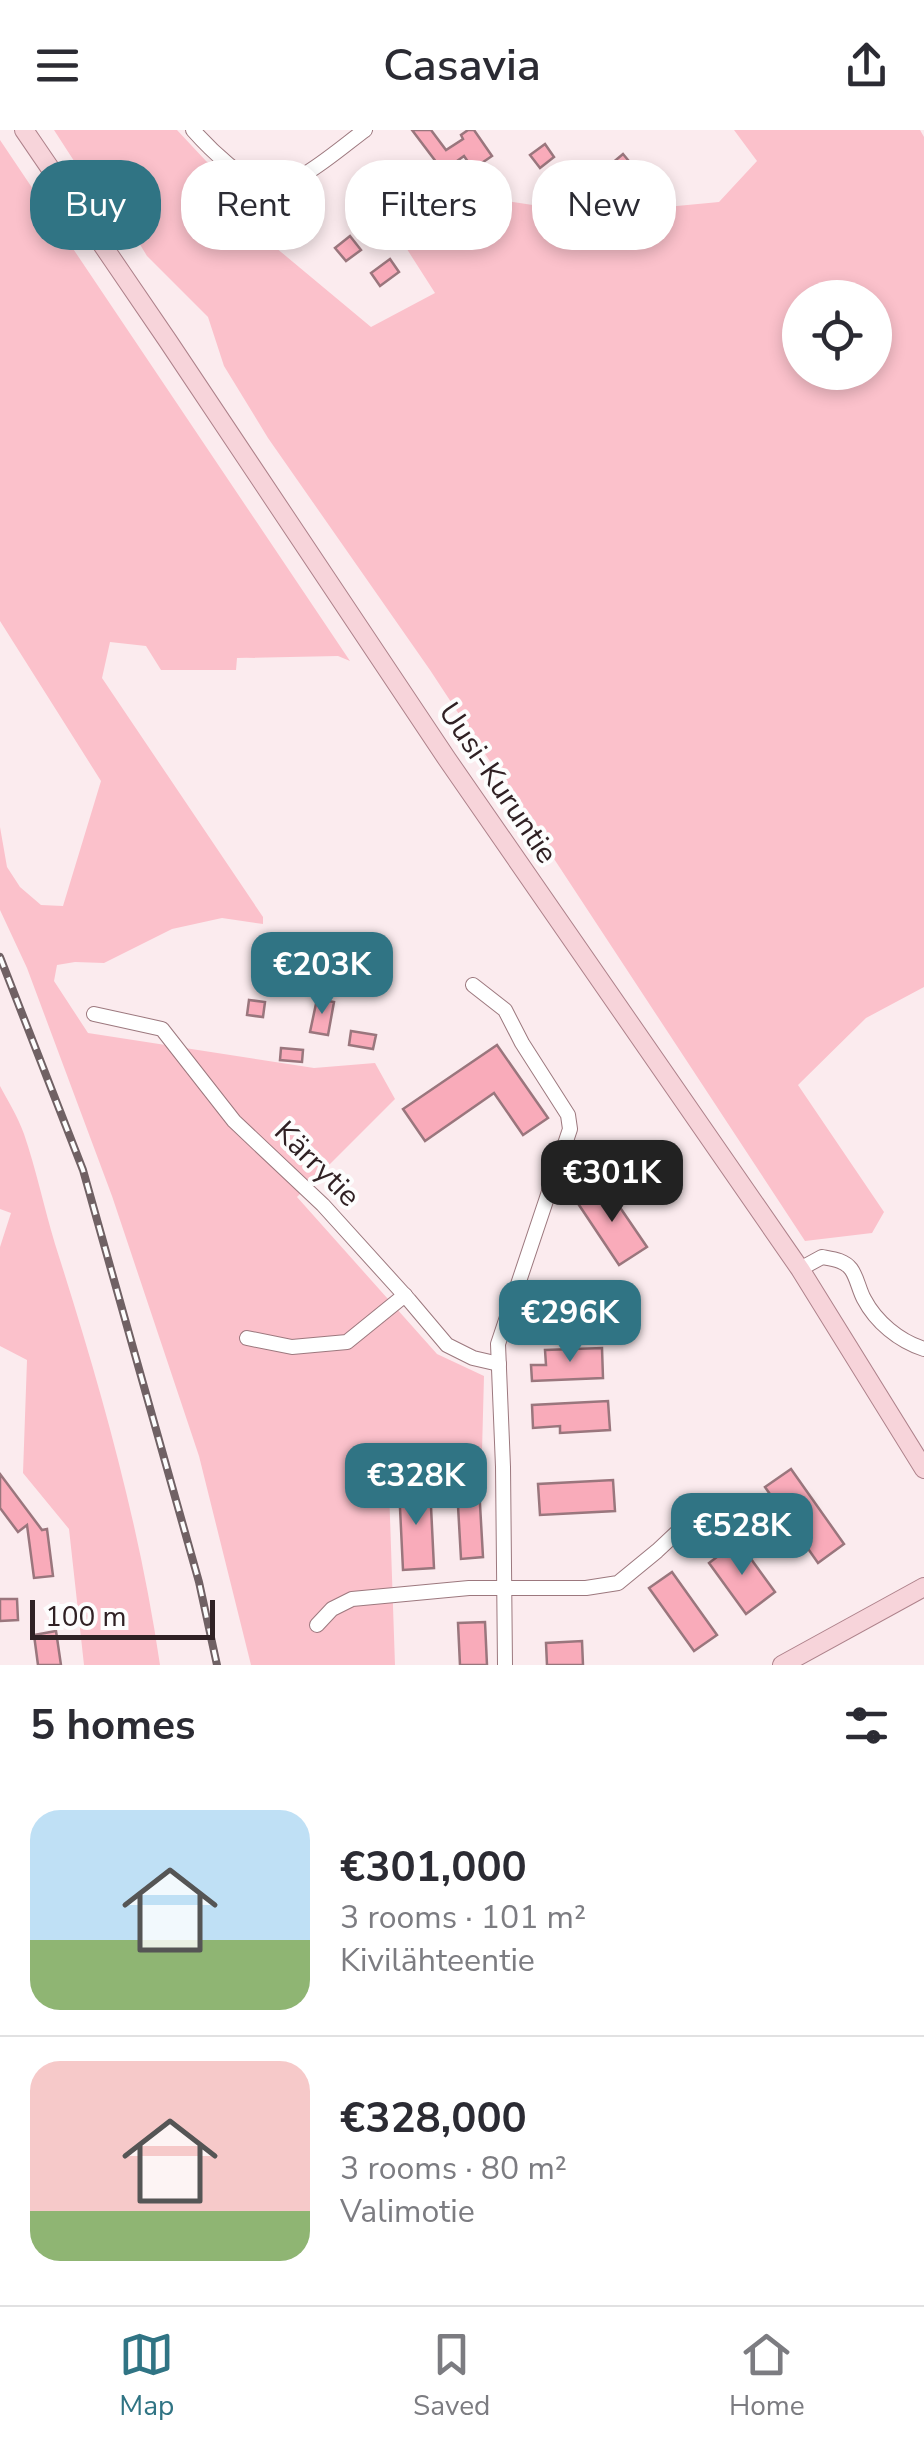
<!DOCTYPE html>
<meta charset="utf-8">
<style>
body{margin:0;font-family:"Nunito Sans",sans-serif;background:#f7f7f7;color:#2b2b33;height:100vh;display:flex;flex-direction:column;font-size:38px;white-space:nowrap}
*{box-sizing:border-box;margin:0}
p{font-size:32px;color:#7c7c81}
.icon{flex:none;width:55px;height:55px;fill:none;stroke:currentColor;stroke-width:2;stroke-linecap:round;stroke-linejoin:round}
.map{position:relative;height:1535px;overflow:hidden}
.drawer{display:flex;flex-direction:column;background:#fff;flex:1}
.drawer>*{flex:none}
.banner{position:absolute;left:30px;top:30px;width:865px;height:90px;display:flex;gap:20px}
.tools{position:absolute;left:782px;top:150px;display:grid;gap:20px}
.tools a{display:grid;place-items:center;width:110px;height:110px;border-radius:50%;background:#fff;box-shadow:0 5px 15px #0003;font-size:50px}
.scale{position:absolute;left:30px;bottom:25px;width:185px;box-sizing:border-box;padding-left:10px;border:5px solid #302124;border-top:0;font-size:28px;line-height:35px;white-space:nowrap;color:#302124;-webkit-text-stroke:8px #fdfdfd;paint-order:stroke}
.price{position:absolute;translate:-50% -85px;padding:0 22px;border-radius:20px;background:#307484;color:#fff;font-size:32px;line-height:65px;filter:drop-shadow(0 2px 5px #0008)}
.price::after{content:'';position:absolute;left:50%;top:60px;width:30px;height:22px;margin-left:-15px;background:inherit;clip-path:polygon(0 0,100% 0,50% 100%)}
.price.on{background:#222;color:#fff}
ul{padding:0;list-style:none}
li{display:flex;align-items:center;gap:30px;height:250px;padding:0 30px}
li+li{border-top:2px solid #e1e1e2}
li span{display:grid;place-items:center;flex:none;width:280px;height:200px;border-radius:30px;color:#555}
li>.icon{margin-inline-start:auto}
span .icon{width:120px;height:120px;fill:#fffc;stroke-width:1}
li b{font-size:42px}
h2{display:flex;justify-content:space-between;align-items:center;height:120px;padding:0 30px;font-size:42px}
.tag{padding:0 35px;border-radius:40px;background:#fff;box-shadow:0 5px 15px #0003;font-size:35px;line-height:90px}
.tag.on{background:#307484;color:#fff}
header{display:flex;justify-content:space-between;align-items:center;height:130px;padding:0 30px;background:#fff;font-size:45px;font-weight:600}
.tabs{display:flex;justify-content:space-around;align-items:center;height:140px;border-top:2px solid #e1e1e2;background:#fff;font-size:28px;color:#7c7c81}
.tabs a{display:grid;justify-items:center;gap:5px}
.tabs .on{color:#307484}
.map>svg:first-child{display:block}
.green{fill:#fbc1cb;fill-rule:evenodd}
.building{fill:#f9abba;stroke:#9a767d;stroke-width:2.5}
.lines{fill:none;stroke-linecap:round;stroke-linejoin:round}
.minor-casing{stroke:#9c787e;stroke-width:16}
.major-casing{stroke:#ae828b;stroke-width:20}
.minor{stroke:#fff;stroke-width:14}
.major{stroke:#f7d4da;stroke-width:18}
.rail-casing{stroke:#706164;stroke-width:8}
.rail{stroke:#fdfdfd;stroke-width:4;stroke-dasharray:11;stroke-linecap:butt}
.labels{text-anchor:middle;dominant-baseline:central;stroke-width:8;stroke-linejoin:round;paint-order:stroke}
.street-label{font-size:30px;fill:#302124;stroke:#fdfdfd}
</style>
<header><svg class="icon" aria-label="menu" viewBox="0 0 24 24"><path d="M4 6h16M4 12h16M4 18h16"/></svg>Casavia<svg class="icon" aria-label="share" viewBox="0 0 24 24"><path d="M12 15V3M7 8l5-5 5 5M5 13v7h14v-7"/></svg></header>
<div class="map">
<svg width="924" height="1535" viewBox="0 0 924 1535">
<rect width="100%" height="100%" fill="#fbebee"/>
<!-- green -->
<g class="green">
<path d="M54,0H177L206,31L256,69L269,112L371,197L435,163L396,102L398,76L446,62L592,84L719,72L757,31L734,0H920L924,7V857L866,888L798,955L884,1082L872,1103L805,1111L430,540L268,308L224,236L208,187L147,126L109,64L76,34ZM800,168H875V242H800Z"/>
<path d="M0,10L350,531L338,526L237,528L236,540H161L146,516L110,512L102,548L263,787V794L222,788L172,799L104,833L75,832L57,835L54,851L88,903L314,938L375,933L395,969L297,1067L437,1224L484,1246L482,1321L388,1329L395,1535H251L199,1326L112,1066L27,838L0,780V697L7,737L20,757L41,775L63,776L101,651L0,491Z"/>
<path d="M0,956C8,971 18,987 24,1004C36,1039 44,1077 55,1114C99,1252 139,1391 160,1535H84L69,1399L23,1343L27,1230L0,1216V1117L11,1083L0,1079Z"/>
</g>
<!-- building -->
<g class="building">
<path d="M412,0H431L446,20L463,9L461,5L468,0H474L492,26L473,39L464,26L443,41Z"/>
<path d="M545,14L554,27L540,38L530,25Z"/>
<path d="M623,24L633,36L614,52L604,40Z"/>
<path d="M273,75L287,94L275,103L261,85Z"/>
<path d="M350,106L361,120L346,131L335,118Z"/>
<path d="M390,129L399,142L380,156L371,143Z"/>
<path d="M317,869L334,872L328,905L310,902Z"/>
<path d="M249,870L265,872L263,887L247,885Z"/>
<path d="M351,901L376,905L373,919L349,915Z"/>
<path d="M497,915L548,988L523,1005L494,963L425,1011L403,979Z"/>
<path d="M281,918L303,920L302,932L280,930Z"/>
<path d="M604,1054L647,1117L619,1135L577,1072Z"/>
<path d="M602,1218L603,1248L532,1251L531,1235H546L545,1220Z"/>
<path d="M608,1271L610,1300L560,1303V1296L533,1298L532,1275Z"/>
<path d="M791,1339L844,1414L818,1433L765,1357Z"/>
<path d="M0,1344L42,1400L47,1399L53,1446L34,1448L27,1395L18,1402L0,1378Z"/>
<path d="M613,1350L615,1381L540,1385L538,1354Z"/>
<path d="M430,1356L434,1438L403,1440L399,1357Z"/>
<path d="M479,1357L483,1427L461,1429L457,1358Z"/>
<path d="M738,1411L775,1462L746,1484L709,1433Z"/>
<path d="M672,1442L717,1505L694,1521L649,1458Z"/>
<path d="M0,1469H17L18,1490L0,1491Z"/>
<path d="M485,1492L487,1535H460L458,1493Z"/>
<path d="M56,1501L61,1535H38L34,1505Z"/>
<path d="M582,1511L583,1535H547L546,1513Z"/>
</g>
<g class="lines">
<defs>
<g id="minor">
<path d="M193,0C208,17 246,55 269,57C295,59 344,15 365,0"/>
<path d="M473,855L505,880L522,913L568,985L570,999L498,1214L503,1337L505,1535"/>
<path d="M94,884L162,899L234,991L323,1075L409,1170L447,1215L473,1228L499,1234"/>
<path d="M800,1139L822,1127C833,1129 844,1130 851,1139C857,1147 859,1160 864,1169C876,1192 899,1211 924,1219"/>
<path d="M247,1208L292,1217L347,1212L405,1165"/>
<path d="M317,1495L332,1479L352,1469L469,1458H586L618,1453L657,1421L703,1378"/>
</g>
<g id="major">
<path d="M24,0L168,211L447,629L800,1139L924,1339"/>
<path d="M782,1535L924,1457"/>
</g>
</defs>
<!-- minor casing -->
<use href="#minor" class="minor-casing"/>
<!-- major casing -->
<use href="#major" class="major-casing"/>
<!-- minor -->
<use href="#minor" class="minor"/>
<!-- major -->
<use href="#major" class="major"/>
<defs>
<path id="rail" d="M0,827L83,1040L199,1452L217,1535"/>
</defs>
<!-- rail casing -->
<use href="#rail" class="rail-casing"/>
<!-- rail -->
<use href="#rail" class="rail"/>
</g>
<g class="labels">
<!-- street labels -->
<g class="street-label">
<text transform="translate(498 653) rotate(56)">Uusi-Kuruntie</text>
<text transform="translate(317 1034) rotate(45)">Kärrytie</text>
</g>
</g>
</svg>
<div class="tools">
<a><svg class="icon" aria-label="locate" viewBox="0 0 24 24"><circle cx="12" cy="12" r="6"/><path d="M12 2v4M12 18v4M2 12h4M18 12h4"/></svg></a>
</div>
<div class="scale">100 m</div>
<b class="price" style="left:322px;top:887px">€203K</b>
<b class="price on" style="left:612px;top:1095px">€301K</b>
<b class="price" style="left:570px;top:1235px">€296K</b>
<b class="price" style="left:416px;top:1398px">€328K</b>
<b class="price" style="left:742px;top:1448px">€528K</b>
<div class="banner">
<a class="tag on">Buy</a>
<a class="tag">Rent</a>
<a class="tag">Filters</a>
<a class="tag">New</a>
</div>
</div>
<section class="drawer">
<h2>5 homes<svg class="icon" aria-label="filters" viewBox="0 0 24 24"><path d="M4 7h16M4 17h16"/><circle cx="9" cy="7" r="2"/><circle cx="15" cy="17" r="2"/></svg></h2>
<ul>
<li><span style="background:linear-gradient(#bfe0f5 65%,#8fb573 0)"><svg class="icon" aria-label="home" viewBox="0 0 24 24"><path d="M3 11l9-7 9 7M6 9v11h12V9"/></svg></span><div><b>€301,000</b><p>3 rooms · 101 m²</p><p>Kivilähteentie</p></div></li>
<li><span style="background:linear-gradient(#f6c9c9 75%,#8fb573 0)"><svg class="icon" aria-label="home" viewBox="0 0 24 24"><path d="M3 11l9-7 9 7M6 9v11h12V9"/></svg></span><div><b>€328,000</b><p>3 rooms · 80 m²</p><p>Valimotie</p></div></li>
</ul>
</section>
<nav class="tabs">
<a class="on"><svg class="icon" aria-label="map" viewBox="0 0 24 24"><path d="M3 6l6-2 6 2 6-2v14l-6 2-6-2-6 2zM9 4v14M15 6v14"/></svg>Map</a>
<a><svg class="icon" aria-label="saved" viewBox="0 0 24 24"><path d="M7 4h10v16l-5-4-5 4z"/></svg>Saved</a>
<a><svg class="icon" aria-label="home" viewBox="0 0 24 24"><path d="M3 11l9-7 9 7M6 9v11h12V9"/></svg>Home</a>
</nav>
